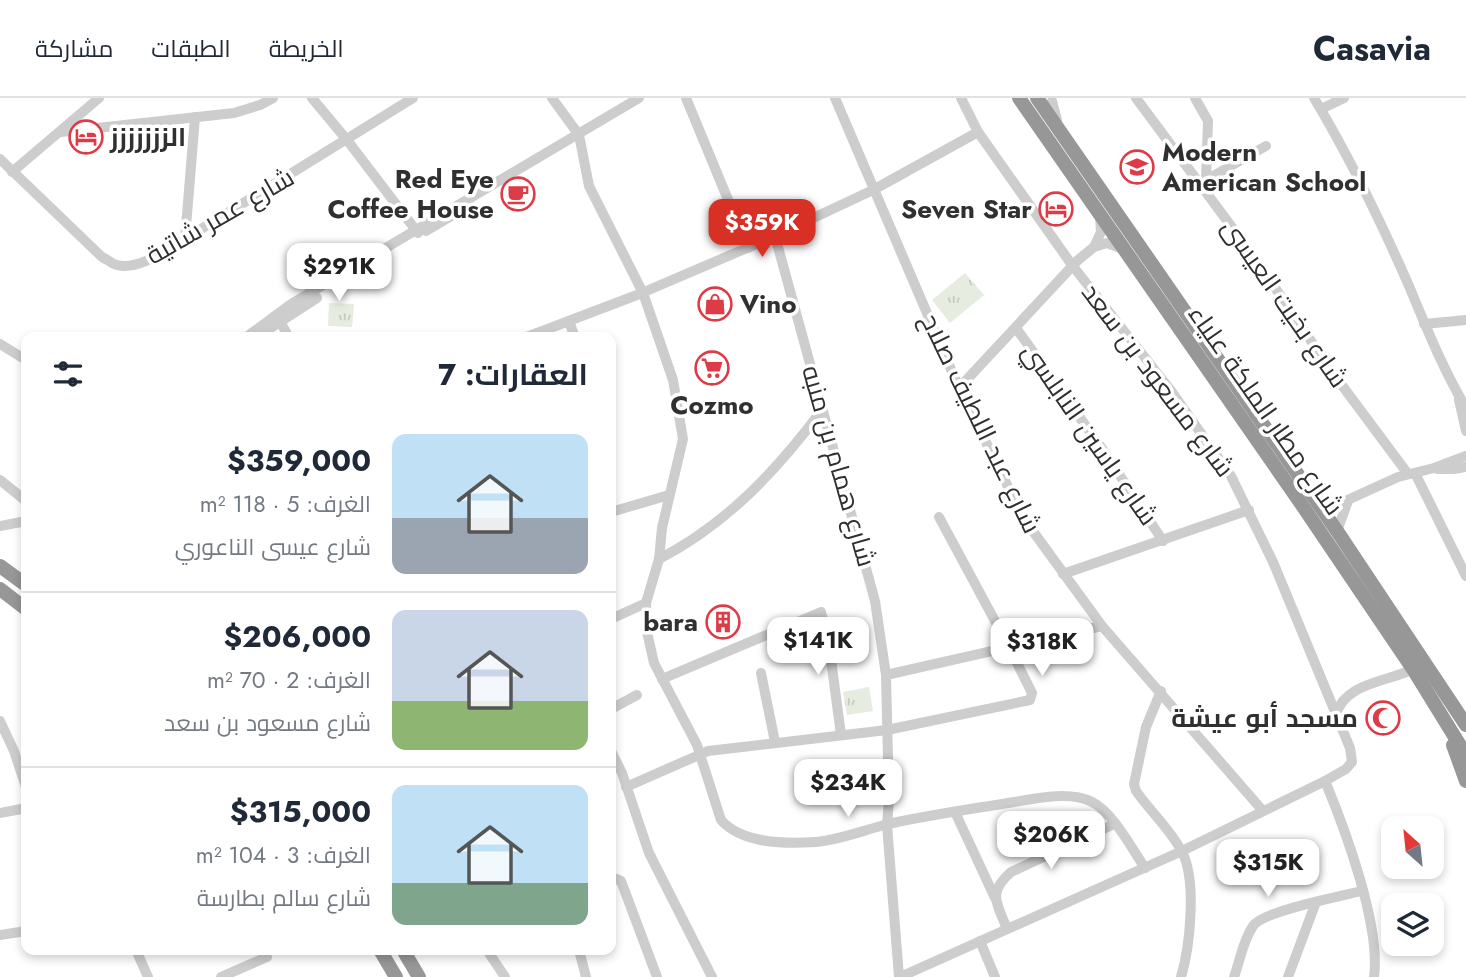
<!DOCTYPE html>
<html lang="ar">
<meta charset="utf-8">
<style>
body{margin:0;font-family:Jost,Cairo,sans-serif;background:#f2f2f3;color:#1f2937;direction:rtl;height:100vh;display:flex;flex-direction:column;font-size:26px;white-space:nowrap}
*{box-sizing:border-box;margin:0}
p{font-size:23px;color:#747a83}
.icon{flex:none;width:38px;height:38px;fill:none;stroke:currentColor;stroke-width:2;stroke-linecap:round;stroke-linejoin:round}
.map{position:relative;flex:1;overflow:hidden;direction:ltr}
.drawer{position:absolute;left:21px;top:234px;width:595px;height:623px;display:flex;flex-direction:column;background:#fff;border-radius:14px;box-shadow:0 4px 10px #0003;direction:rtl}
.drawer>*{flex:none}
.needle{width:46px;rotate:333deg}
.buttons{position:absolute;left:1381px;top:718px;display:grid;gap:14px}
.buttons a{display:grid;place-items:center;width:63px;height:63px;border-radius:14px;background:#fff;box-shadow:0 4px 10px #0003;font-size:35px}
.price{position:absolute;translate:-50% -60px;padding:0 16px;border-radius:14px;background:#fff;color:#222;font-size:23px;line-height:46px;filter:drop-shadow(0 2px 4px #0008)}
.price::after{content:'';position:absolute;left:50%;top:42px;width:21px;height:16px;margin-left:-10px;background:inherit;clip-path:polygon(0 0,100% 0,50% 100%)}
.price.active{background:#d93025;color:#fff}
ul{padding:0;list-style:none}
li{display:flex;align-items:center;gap:21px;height:175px;padding:0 28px}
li+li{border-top:2px solid #e0e1e3}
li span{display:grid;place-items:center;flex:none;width:196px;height:140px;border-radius:14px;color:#555}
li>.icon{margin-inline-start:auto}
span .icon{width:84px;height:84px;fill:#fffc;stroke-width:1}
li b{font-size:30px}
h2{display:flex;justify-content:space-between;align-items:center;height:84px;padding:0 28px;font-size:30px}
header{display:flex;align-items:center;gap:42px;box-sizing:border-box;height:98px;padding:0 35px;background:#fff;border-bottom:2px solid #e0e1e3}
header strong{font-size:33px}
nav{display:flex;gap:38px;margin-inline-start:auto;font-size:24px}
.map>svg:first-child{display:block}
.grass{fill:url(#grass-tufts)}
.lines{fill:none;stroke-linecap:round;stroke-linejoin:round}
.minor{stroke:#cdcdcd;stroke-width:10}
.highway{stroke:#979797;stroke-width:14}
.labels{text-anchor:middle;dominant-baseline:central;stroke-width:7;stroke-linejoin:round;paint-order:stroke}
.poi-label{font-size:26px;font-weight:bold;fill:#303030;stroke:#fff;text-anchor:end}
.street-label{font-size:26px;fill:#303030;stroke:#fff}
</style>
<header>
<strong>Casavia</strong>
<nav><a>الخريطة</a><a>الطبقات</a><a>مشاركة</a></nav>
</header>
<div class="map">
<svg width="1466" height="879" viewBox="0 0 1466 879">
<defs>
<pattern id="grass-tufts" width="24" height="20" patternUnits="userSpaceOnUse" patternTransform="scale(1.75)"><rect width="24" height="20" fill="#e6ecdf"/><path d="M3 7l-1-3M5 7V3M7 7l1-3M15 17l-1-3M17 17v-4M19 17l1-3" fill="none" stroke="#c6cbc0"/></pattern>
</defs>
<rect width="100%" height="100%" fill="#fff"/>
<!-- grass -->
<g class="grass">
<path d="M965,175L984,197L950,225L932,202Z"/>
<path d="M329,205L354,206L352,229L328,228Z"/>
<path d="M869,589L873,613L847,617L843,594Z"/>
</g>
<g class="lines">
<!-- minor -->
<g class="minor">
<path d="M312,0L347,42L418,135"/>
<path d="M552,0L579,37L589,88L643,195L673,282L683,341L662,430L659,461L646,505L647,534L654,565L697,647L721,722C742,746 786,746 816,744C840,742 864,732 888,726C929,717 972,711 1014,704C1037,700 1070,693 1092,704C1113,714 1132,751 1145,770"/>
<path d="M686,0L748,150"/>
<path d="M835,0L959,290L1024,421L1102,528L1263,713"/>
<path d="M1136,0L1257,163L1332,274L1408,376"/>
<path d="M1195,0L1208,23L1206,82L1201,86"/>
<path d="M1314,0C1350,60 1381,124 1409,188C1426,229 1443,271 1466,310"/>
<path d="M1052,3L1057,22"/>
<path d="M1321,11L1344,0"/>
<path d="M61,34L234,15L260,7L273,0"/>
<path d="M0,61L102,159C107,161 112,166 117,167C139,173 167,151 185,141L413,0"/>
<path d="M12,74L99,0"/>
<path d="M1206,82L1266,48"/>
<path d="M426,133L470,107"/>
<path d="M775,138L875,503L886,577L889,703L887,727L899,879"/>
<path d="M185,141L195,19"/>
<path d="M1094,149L1101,134L1100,118"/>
<path d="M279,221L289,240"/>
<path d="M569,223L575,240"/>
<path d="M1424,226L1466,222"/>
<path d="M1016,230L1103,352L1163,443"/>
<path d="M245,240L291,206L639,0"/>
<path d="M255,240L317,200"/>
<path d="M524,240L637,197L775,138L873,92L978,34"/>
<path d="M0,246L26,262"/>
<path d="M959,290L1078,162L1094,149L1107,145L1123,151"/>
<path d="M1459,302L1466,333"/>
<path d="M1437,371H1454L1466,369"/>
<path d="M1415,375L1466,478"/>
<path d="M0,382L26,403"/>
<path d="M1315,403L1341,405L1398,379L1434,370L1466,358"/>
<path d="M611,414L669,397"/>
<path d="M0,428L26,423"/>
<path d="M1337,433L1348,403"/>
<path d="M659,461C727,426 777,372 822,312"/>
<path d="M1063,476L1249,412"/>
<path d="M611,521L646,505"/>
<path d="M761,575L775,644"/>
<path d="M886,577L1102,528"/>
<path d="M662,581L821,514L828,539L841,637"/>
<path d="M1161,593L1146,629L1134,686L1136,693C1150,713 1171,732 1182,754C1197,782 1190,849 1181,879"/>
<path d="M611,611L637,597"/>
<path d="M1336,616C1346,584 1388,584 1413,571"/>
<path d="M0,623L14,653L26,689"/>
<path d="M611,653L622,675L649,755L712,879"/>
<path d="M1325,683C1345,731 1381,828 1374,879"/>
<path d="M626,689L708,653L887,632L1030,602L1032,595L1009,549L939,419"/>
<path d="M955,714L995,800"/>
<path d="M0,715L26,710"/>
<path d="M611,779L621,783L657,879"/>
<path d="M1007,831C997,805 987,795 1011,774L1114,726"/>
<path d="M0,837L26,833"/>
<path d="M980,843L995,879"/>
<path d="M136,852L148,879"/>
<path d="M487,852L505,879"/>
<path d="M579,852L586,879"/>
<path d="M221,879L267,859"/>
<path d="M900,879L1182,753L1325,683L1346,671L1352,664L1350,650L1273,464L1231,378L1172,294L1072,167L978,34L961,0"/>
<path d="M1234,879C1240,863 1243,842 1253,828C1263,813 1341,798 1362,793"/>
<path d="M1288,879L1316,804"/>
</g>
<!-- highway -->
<g class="highway">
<path d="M1019,0L1302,407L1413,571L1466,657"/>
<path d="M1037,0L1337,433L1466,627"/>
<path d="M0,468L26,487"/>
<path d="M0,491L26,511"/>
<path d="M1453,647L1466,683"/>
<path d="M380,852L396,879"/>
<path d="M403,852L419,879"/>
</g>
</g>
<!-- icons -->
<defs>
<symbol id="hotel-ring" viewBox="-11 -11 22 22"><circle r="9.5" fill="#fff" stroke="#dd3c47" stroke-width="1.5"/><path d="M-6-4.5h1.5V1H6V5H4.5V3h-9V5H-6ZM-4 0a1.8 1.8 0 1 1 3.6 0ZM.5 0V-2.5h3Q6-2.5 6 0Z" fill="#dd3c47"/></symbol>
<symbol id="school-ring" viewBox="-11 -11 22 22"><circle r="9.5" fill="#fff" stroke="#dd3c47" stroke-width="1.5"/><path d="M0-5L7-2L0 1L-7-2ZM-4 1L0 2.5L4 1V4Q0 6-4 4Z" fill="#dd3c47"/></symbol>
<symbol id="cafe-ring" viewBox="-11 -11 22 22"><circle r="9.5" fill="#fff" stroke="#dd3c47" stroke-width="1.5"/><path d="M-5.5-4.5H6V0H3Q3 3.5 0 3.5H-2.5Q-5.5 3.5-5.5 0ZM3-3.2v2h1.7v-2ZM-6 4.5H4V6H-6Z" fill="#dd3c47"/></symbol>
<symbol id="shop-ring" viewBox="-11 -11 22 22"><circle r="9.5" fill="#fff" stroke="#dd3c47" stroke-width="1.5"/><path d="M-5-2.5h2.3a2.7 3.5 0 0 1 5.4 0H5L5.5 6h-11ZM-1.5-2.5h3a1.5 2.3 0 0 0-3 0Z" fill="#dd3c47"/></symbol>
<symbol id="supermarket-ring" viewBox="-11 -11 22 22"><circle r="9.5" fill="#fff" stroke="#dd3c47" stroke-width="1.5"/><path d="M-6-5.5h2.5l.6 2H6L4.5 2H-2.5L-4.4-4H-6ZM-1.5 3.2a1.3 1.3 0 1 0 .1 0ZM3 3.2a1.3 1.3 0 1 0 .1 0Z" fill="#dd3c47"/></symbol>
<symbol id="building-ring" viewBox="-11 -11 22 22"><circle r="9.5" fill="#fff" stroke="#dd3c47" stroke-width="1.5"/><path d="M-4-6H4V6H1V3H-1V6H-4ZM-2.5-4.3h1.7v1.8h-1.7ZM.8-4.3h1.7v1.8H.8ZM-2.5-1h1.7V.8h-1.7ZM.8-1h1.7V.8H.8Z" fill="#dd3c47"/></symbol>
<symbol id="mosque-ring" viewBox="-11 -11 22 22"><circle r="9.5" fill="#fff" stroke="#dd3c47" stroke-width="1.5"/><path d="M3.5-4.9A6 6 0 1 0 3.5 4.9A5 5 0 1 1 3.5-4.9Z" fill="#dd3c47"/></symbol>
</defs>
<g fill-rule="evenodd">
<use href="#hotel-ring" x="67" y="20" width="38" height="38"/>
<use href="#school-ring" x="1118" y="50" width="38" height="38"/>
<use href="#cafe-ring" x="499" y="77" width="38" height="38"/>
<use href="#hotel-ring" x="1037" y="92" width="38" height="38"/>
<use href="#shop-ring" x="696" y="187" width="38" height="38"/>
<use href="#supermarket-ring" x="693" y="251" width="38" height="38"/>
<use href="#building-ring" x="704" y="505" width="38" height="38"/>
<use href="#mosque-ring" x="1364" y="601" width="38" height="38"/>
</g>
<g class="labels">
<!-- poi labels -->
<g class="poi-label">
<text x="110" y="39" text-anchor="start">الززززززز</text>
<text x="1162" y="54" text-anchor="start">Modern<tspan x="1162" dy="30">American School</tspan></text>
<text x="494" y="81">Red Eye<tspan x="494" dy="30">Coffee House</tspan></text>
<text x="1032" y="111">Seven Star</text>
<text x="740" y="206" text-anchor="start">Vino</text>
<text x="712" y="307" text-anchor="middle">Cozmo</text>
<text x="698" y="524">bara</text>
<text x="1358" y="620">مسجد أبو عيشة</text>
</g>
<!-- street labels -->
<g class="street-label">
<text transform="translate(220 118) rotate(-30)">شارع عمر شاتية</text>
<text transform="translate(1285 205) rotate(55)">شارع بخيت العيسى</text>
<text transform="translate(1158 282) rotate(53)">شارع مسعود بن سعد</text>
<text transform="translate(1266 312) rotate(55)">شارع مطار الملكة علياء</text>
<text transform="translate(981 325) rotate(64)">شارع عبد اللطيف صلاح</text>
<text transform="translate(1090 336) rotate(55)">شارع ياسين النابلسي</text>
<text transform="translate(839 368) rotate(74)">شارع همام بن منبه</text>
</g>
</g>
</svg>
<div class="buttons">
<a><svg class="needle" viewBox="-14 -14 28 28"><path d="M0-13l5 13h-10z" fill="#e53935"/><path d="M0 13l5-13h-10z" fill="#747a83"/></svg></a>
<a><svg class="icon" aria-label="layers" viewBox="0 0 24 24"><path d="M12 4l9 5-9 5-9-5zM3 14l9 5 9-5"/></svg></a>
</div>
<b class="price active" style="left:762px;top:161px">$359K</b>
<b class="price" style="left:339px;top:205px">$291K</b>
<b class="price" style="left:818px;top:579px">$141K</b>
<b class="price" style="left:1042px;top:580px">$318K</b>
<b class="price" style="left:848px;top:721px">$234K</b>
<b class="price" style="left:1051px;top:773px">$206K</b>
<b class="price" style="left:1268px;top:801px">$315K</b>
<section class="drawer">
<h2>العقارات: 7<svg class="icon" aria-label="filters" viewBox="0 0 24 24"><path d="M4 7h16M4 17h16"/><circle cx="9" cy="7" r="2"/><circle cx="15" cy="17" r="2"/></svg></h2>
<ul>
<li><span style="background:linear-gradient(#bfe0f5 60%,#9aa5b1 0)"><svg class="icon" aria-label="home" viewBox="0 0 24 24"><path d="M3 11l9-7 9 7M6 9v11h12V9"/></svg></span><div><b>$359,000</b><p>الغرف: 5 · 118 m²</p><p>شارع عيسى الناعوري</p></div></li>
<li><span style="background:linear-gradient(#c9d6e8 65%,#8fb573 0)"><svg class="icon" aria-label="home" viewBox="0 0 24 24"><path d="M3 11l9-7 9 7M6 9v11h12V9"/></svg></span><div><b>$206,000</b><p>الغرف: 2 · 70 m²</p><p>شارع مسعود بن سعد</p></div></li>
<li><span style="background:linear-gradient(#bfe0f5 70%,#7fa58c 0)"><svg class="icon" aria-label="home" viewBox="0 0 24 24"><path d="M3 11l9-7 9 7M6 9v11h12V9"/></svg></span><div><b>$315,000</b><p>الغرف: 3 · 104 m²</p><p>شارع سالم بطارسة</p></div></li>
</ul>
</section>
</div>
